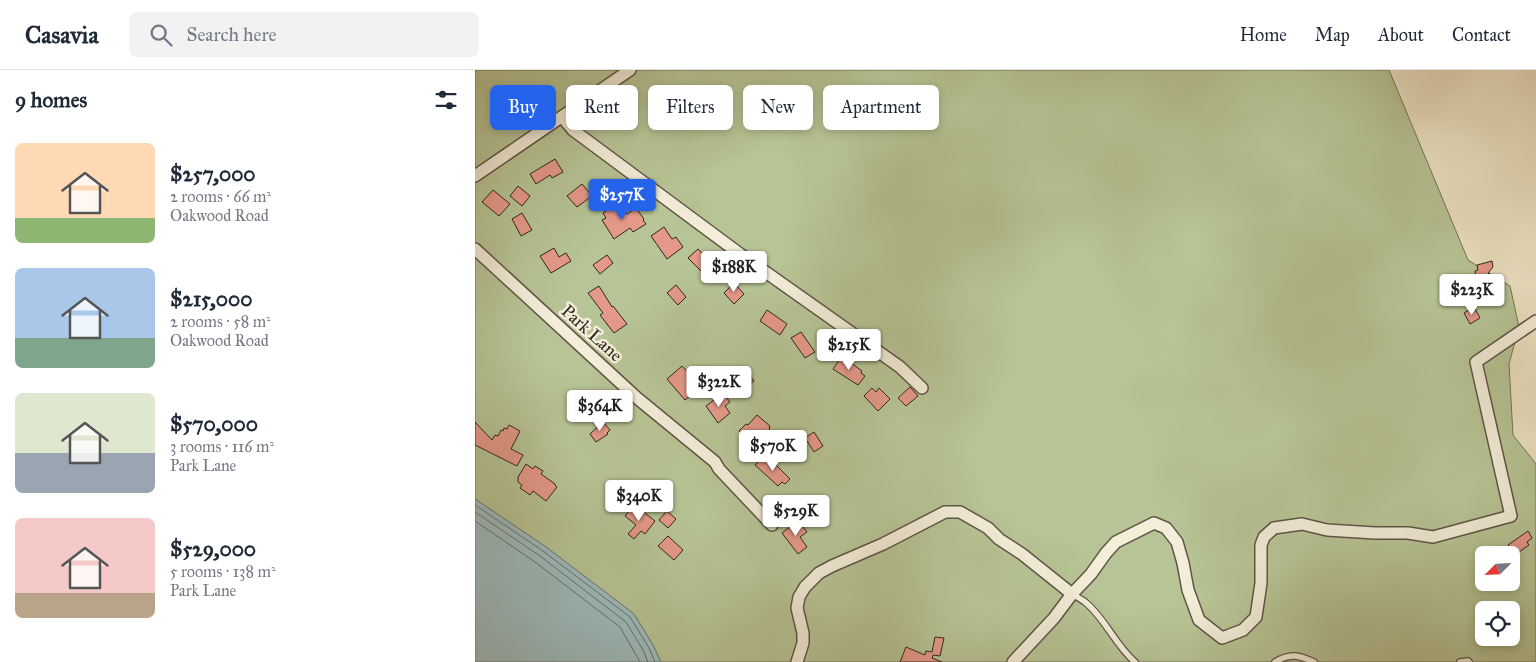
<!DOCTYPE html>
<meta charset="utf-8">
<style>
body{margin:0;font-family:"IM FELL Great Primer",serif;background:#f2f2f3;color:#1f2937;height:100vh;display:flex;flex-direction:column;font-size:19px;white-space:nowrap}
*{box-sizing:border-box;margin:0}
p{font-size:16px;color:#747a83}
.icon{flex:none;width:28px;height:28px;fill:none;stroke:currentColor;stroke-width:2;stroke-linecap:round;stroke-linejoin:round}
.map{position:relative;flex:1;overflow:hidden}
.panel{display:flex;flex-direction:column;background:#fff;width:475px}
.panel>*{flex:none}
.top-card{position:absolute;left:15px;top:15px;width:475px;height:45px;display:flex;gap:10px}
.needle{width:32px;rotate:246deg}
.fabs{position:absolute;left:1000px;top:476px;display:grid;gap:10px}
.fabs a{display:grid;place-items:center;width:45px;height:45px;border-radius:8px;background:#fff;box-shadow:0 2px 8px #0003;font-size:25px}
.price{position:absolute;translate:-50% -42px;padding:0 11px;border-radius:5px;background:#fff;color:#222;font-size:16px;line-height:32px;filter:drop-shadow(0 1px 2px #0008)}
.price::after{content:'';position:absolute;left:50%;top:30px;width:15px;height:11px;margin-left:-8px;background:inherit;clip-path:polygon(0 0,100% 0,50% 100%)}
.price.on{background:#2563eb;color:#fff}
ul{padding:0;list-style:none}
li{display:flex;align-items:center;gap:15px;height:125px;padding:0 15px}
li span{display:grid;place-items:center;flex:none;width:140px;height:100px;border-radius:8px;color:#555}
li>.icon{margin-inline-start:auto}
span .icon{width:60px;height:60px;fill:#fffc;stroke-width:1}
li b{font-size:21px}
h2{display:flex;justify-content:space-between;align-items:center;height:60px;padding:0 15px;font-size:21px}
.pill{padding:0 18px;border-radius:8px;background:#fff;box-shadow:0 2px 8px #0003;font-size:18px;line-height:45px}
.pill.on{background:#2563eb;color:#fff}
header{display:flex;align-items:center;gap:30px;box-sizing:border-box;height:70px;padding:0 25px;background:#fff;border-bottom:1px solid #e0e1e3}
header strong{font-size:24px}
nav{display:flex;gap:28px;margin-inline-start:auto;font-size:18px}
.search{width:350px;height:45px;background:#f2f2f3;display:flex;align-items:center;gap:12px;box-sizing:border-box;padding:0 18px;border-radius:8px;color:#747a83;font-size:19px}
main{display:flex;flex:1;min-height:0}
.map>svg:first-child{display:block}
.green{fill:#b7c495;stroke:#727559;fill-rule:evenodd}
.water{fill:#9dbcbd;stroke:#71807d}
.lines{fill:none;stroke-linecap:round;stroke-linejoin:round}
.shore{stroke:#66716d;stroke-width:1}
.building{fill:#e59989;stroke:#2e261d}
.lane-casing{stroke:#5e5547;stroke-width:8}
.street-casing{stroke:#5e5547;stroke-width:14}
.lane{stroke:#f3edd9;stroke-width:5.5}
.street{stroke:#f3edd9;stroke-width:11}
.labels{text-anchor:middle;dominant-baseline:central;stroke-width:5;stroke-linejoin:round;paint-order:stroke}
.street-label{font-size:18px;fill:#2e261d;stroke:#f3edd9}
</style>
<header>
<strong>Casavia</strong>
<div class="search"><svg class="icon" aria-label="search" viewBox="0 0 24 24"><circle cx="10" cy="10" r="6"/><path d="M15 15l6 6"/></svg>Search here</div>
<nav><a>Home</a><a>Map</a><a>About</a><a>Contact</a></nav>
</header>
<main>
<section class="panel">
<h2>9 homes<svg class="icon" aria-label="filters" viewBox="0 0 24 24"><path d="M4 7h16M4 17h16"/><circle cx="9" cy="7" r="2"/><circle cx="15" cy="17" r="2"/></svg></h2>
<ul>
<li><span style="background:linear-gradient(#ffd9b3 75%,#8fb573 0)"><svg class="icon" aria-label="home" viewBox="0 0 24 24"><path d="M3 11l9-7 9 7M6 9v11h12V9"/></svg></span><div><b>$257,000</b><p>2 rooms · 66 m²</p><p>Oakwood Road</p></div></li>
<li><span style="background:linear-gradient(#a9c7e8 70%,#7fa58c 0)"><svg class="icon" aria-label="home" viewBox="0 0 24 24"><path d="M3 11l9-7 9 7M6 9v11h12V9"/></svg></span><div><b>$215,000</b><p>2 rooms · 58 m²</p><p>Oakwood Road</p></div></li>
<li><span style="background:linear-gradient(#dfe7d0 60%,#9aa5b1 0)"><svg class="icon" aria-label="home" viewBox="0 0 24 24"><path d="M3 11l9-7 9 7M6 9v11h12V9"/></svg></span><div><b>$570,000</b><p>3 rooms · 116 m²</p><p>Park Lane</p></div></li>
<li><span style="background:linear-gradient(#f6c9c9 75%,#b9a48a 0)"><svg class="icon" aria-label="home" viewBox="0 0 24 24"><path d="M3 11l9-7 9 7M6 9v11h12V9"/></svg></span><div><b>$529,000</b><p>5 rooms · 138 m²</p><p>Park Lane</p></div></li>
</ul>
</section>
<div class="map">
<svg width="1061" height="592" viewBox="0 0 1061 592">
<rect width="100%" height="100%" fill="#ede3c4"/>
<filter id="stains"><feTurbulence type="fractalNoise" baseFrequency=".004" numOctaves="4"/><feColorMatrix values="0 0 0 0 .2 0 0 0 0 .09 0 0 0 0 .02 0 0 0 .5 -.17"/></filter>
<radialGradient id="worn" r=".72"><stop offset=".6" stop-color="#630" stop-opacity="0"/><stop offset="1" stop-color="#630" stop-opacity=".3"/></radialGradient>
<!-- green -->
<path class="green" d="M0,0H914L993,190L1035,216L1044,257L1034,294L1038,365L1061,394V592H186L178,575L159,544L71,477L0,429ZM1009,485H1036V512H1009ZM1009,540H1036V568H1009Z"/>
<!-- water -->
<path class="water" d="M0,429L71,477L159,544L178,575L186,592H0Z"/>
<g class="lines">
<!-- shore -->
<g class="shore">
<path d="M0,435L68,481L155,547L174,578L180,592"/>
<path d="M0,442L65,486L151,552L168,580L173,592"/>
<path d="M0,451L60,492L145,557L165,592"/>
</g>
</g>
<!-- building -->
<g class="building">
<path d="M80,89L88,102L77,108L75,105L61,114L55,104Z"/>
<path d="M107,114L117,126L102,137L92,126Z"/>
<path d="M43,116L55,126L47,136L35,126Z"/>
<path d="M18,120L35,134L24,146L7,132Z"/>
<path d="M142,134L145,138L148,137L152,144L161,138L169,149L168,150L171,154L158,162L155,158L139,169L127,150L131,148L128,143Z"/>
<path d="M47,143L57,160L46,166L37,149Z"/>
<path d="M189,157L197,169L201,167L208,177L192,189L176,166Z"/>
<path d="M79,178L84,187L91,183L96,191L76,203L65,186Z"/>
<path d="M223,179L238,195L229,204L213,188Z"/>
<path d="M132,185L138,193L125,204L118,195Z"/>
<path d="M1017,191L1018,197L1013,203L1020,207L1021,211L1017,218L1018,223L1009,225L1007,216L1003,217L1001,209L1000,201L1003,200L1002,195Z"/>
<path d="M259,213L269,224L259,234L249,223Z"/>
<path d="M201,215L211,227L203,235L192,223Z"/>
<path d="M124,216L137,237L138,236L152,254L139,263L125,245L128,243L113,223Z"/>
<path d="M999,237L1005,248L995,254L989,243Z"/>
<path d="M292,240L312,254L305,265L285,251Z"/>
<path d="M326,262L340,282L330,288L316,268Z"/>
<path d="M355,268L361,277L348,286L342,277Z"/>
<path d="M367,286L387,301L386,303L390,306L383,315L358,299Z"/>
<path d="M207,296L228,319L218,327L216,325L210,330L192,309Z"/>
<path d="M268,298L270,301L271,300L279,311L270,318L261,303Z"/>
<path d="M435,317L443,326L431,336L423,328Z"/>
<path d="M397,318L401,322L404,318L415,329L403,341L389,326Z"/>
<path d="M248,323L255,332L250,336L255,343L243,353L231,336Z"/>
<path d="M282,345L295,356L294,358L295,359L284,370L280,366L274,371L264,361L271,354L273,355Z"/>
<path d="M0,352L17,370L20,365L23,366L26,360L28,361L29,358L32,359L34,355L45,361L36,379L48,385L42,396L0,375Z"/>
<path d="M128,352L135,360L132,363L133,364L121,372L115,364Z"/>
<path d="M339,362L348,376L339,382L330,368Z"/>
<path d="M287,388L293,394L296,390L315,409L310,414L307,412L303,416L280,395Z"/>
<path d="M51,394L58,399L60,396L68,401L66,404L80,414V415L82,417L71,431L58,421L55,425L45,418L47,415L43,412V407Z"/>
<path d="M157,437L164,443L166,440L180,451L170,464L166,461L159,469L153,464L161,455L150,446Z"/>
<path d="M192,441L201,449L193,458L184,450Z"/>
<path d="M325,453L332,462L325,467L332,477L323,484L307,463L316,456L318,458Z"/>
<path d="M1053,461L1057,468L1052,472L1054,475L1040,485L1033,475Z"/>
<path d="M193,466L208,480L199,490L183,476Z"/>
<path d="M460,567L469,568L465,586L458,585L457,588L467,592H425L431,577L450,585L451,581L457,582Z"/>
</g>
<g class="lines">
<defs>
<g id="lane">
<path d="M597,524C602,527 606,529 610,532C630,548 640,575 660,592"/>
<path d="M800,592C815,583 824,585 839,592"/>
<path d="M985,592L993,591L994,592"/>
</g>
<g id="street">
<path d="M87,47L98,60L265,184L425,297L447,318"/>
<path d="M0,106L155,0"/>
<path d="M0,179L162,328L240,392L244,399L297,455"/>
<path d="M322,592L328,573V563L322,538L324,527L330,517L344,503L357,496L408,474L470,442H485L513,458L524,469L547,484L597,524"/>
<path d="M538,592L579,548L597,524L616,504L631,483L641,472L679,453L691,458L702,472L708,493L713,520L724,550L747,568L768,560L781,547L786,513V475L789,467L799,458L827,454L852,460L900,463H933L958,467L1036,446L1001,292L1061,251"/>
</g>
</defs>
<!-- lane casing -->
<use href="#lane" class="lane-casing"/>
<!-- street casing -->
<use href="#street" class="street-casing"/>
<!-- lane -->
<use href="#lane" class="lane"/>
<!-- street -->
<use href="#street" class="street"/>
</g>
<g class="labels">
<!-- street labels -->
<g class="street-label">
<text transform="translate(117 263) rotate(42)">Park Lane</text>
</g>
</g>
<rect width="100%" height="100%" filter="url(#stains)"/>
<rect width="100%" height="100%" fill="url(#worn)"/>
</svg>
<div class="fabs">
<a><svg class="needle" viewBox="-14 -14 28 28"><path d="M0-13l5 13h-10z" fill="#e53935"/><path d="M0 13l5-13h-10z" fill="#747a83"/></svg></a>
<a><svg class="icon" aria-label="locate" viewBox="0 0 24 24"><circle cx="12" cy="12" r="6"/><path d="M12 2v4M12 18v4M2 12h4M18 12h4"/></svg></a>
</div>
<b class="price on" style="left:147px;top:151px">$257K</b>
<b class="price" style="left:259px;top:223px">$188K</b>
<b class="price" style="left:997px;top:246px">$223K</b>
<b class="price" style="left:374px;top:301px">$215K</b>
<b class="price" style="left:244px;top:338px">$322K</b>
<b class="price" style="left:125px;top:362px">$364K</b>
<b class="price" style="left:298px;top:402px">$570K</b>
<b class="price" style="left:164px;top:452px">$340K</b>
<b class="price" style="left:321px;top:467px">$529K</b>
<div class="top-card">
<a class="pill on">Buy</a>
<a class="pill">Rent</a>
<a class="pill">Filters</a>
<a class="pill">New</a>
<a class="pill">Apartment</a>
</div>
</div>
</main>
